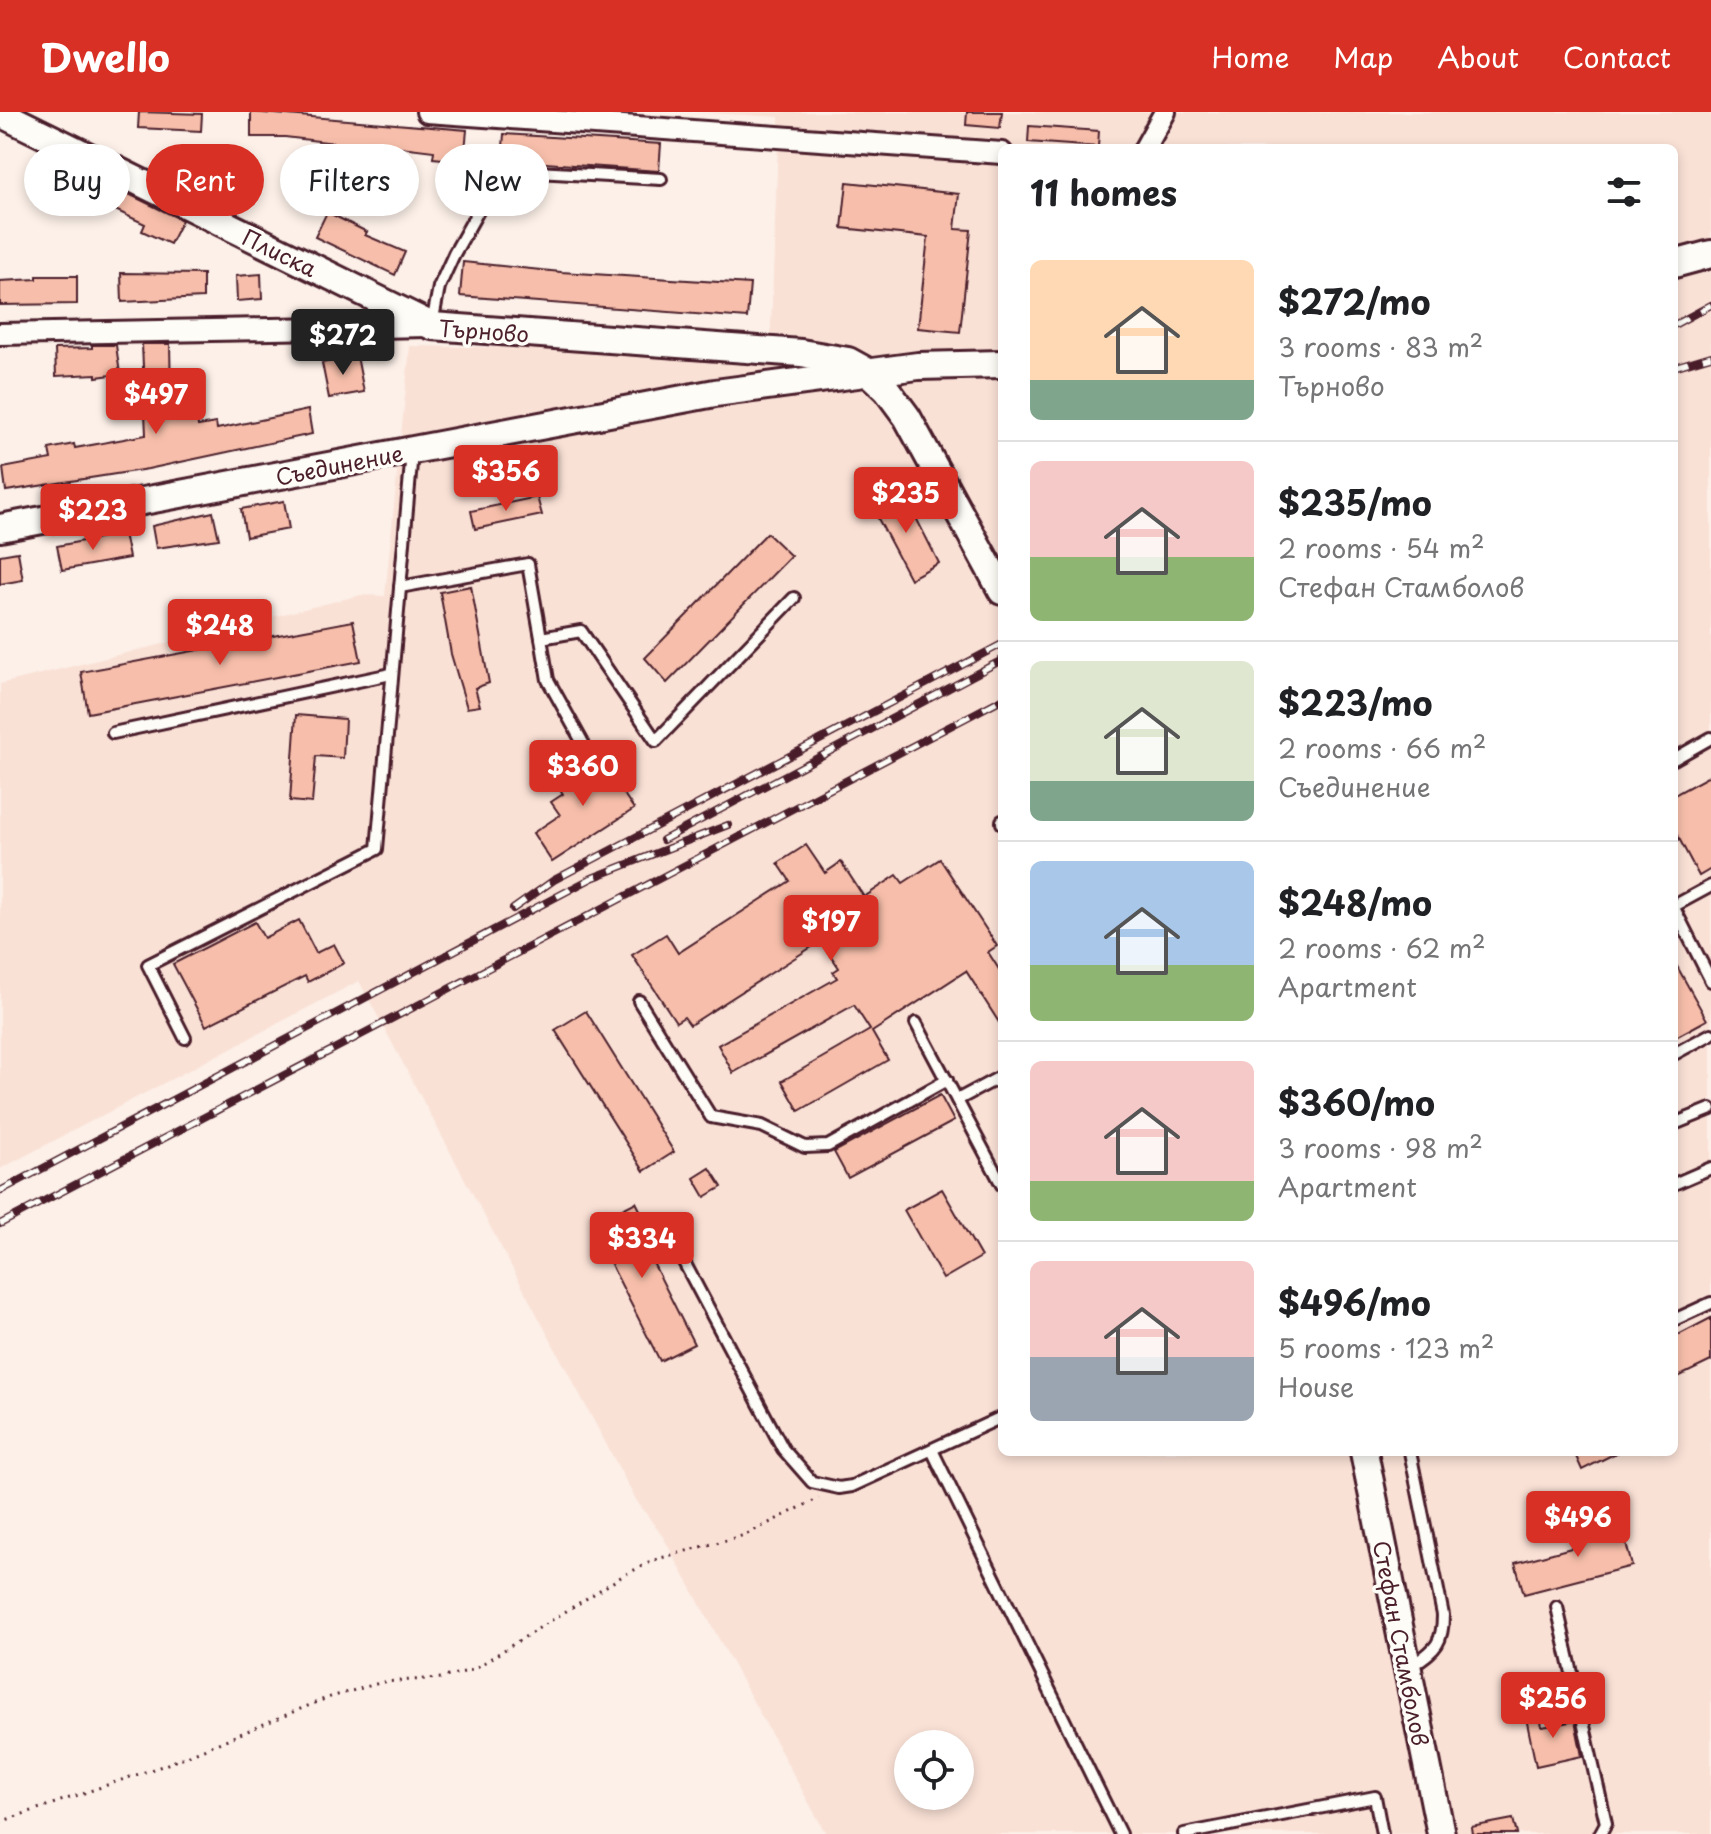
<!DOCTYPE html>
<meta charset="utf-8">
<style>
body{margin:0;font-family:"Playpen Sans",sans-serif;background:#f6f6f6;color:#202124;height:100vh;display:flex;flex-direction:column;font-size:30px;white-space:nowrap}
*{box-sizing:border-box;margin:0}
p{font-size:26px;color:#757577}
.icon{flex:none;width:44px;height:44px;fill:none;stroke:currentColor;stroke-width:2;stroke-linecap:round;stroke-linejoin:round}
.map{position:relative;flex:1;overflow:hidden}
.sheet{position:absolute;left:998px;top:32px;width:680px;height:1312px;display:flex;flex-direction:column;background:#fff;border-radius:12px;box-shadow:0 4px 12px #0003}
.sheet>*{flex:none}
.guide{position:absolute;left:24px;top:32px;width:760px;height:72px;display:flex;gap:16px}
.controls{position:absolute;left:894px;top:1618px;display:grid;gap:16px}
.controls a{display:grid;place-items:center;width:80px;height:80px;border-radius:50%;background:#fff;box-shadow:0 4px 12px #0003;font-size:40px}
.price{position:absolute;translate:-50% -68px;padding:0 18px;border-radius:8px;background:#d93025;color:#fff;font-size:26px;line-height:52px;filter:drop-shadow(0 2px 4px #0008)}
.price::after{content:'';position:absolute;left:50%;top:48px;width:24px;height:18px;margin-left:-12px;background:inherit;clip-path:polygon(0 0,100% 0,50% 100%)}
.price.selected{background:#222;color:#fff}
ul{padding:0;list-style:none}
li{display:flex;align-items:center;gap:24px;height:200px;padding:0 32px}
li+li{border-top:2px solid #e0e0e0}
li span{display:grid;place-items:center;flex:none;width:224px;height:160px;border-radius:12px;color:#555}
li>.icon{margin-inline-start:auto}
span .icon{width:96px;height:96px;fill:#fffc;stroke-width:1}
li b{font-size:34px}
h2{display:flex;justify-content:space-between;align-items:center;height:96px;padding:0 32px;font-size:34px}
.tag{padding:0 28px;border-radius:36px;background:#fff;box-shadow:0 4px 12px #0003;font-size:28px;line-height:72px}
.tag.selected{background:#d93025;color:#fff}
header{display:flex;align-items:center;gap:48px;box-sizing:border-box;height:112px;padding:0 40px;background:#d93025;color:#fff}
header strong{font-size:38px}
nav{display:flex;gap:44px;margin-inline-start:auto;font-size:28px}
.map>svg:first-child{display:block}
.built{fill:#fae1d6;fill-rule:evenodd}
.building{fill:#f7bfab;stroke:#4a1f2b;stroke-width:2}
.lines{fill:none;stroke-linecap:round;stroke-linejoin:round}
.service-casing{stroke:#4a1f2b;stroke-width:16}
.minor-casing{stroke:#4a1f2b;stroke-width:26}
.tertiary-casing{stroke:#4a1f2b;stroke-width:32}
.path{stroke:#4a1f2b;stroke-width:3;stroke-dasharray:2 6;stroke-linecap:butt}
.service{stroke:#fdfcf7;stroke-width:10}
.minor{stroke:#fdfcf7;stroke-width:20}
.tertiary{stroke:#fdfcf7;stroke-width:26}
.rail-casing{stroke:#4a1f2b;stroke-width:8}
.rail{stroke:#fdfcf7;stroke-width:5;stroke-dasharray:15;stroke-linecap:butt}
.labels{text-anchor:middle;dominant-baseline:central;stroke-width:7;stroke-linejoin:round;paint-order:stroke}
.street-label{font-size:22px;fill:#4a1f2b;stroke:#fdfcf7}
</style>
<header>
<strong>Dwello</strong>
<nav><a>Home</a><a>Map</a><a>About</a><a>Contact</a></nav>
</header>
<div class="map">
<svg width="1711" height="1722" viewBox="0 0 1711 1722">
<rect width="100%" height="100%" fill="#fcf0e8"/>
<filter id="ink" filterUnits="userSpaceOnUse"><feTurbulence type="fractalNoise" baseFrequency=".0125" numOctaves="2"/><feDisplacementMap in="SourceGraphic" scale="16" xChannelSelector="R" yChannelSelector="G"/><feConvolveMatrix kernelMatrix="1 2 1 2 8 2 1 2 1" color-interpolation-filters="sRGB"/></filter>
<g filter="url(#ink)">
<!-- built -->
<path class="built" d="M694,0H1711V1722H826L663,1425L636,1388L359,869L0,1057V572L361,483L385,484L410,234L770,240L779,5ZM1002,36H1674V1340H1002ZM908,1632H960V1684H908Z"/>
<!-- building -->
<g class="building">
<path d="M139,0L202,2L201,19L138,16Z"/>
<path d="M251,0L467,18L464,49L433,46L434,39L369,31L368,35L285,25H251Z"/>
<path d="M967,0H1002L1000,16L966,13Z"/>
<path d="M1029,14L1099,19L1098,35L1028,30Z"/>
<path d="M504,22L661,32L659,59L502,48Z"/>
<path d="M65,51L182,108L170,132L142,119L145,112L56,70Z"/>
<path d="M847,70L959,82L955,117L971,118L960,220L918,216L928,125L842,116Z"/>
<path d="M327,100L367,120L365,123L405,140L395,163L315,125Z"/>
<path d="M463,150L561,160L750,172L747,206L460,184Z"/>
<path d="M121,161L203,162V186L122,190Z"/>
<path d="M261,162L262,187L237,189L236,164Z"/>
<path d="M37,164H77V192L0,193V169L37,167Z"/>
<path d="M142,232H170L171,283L194,280L198,314L216,311L217,317L308,298L312,322L148,357L6,379L3,356L51,347L49,337L74,332L75,336L146,323Z"/>
<path d="M92,233H116L120,262L96,265V262L56,264L55,237L92,236Z"/>
<path d="M357,244L364,280L329,286L322,251Z"/>
<path d="M902,378L939,451L910,467L873,397Z"/>
<path d="M537,385L542,403L475,417L471,399Z"/>
<path d="M284,389L289,417L246,425L241,397Z"/>
<path d="M213,400L219,427L156,436L152,414Z"/>
<path d="M124,421L129,446L62,458L57,434Z"/>
<path d="M767,421L791,444L667,571L645,546Z"/>
<path d="M18,440L23,468L0,472V443Z"/>
<path d="M471,474L489,571L475,576L480,594L467,596L451,542L440,480Z"/>
<path d="M353,509L361,549L88,601L81,560Z"/>
<path d="M296,603L345,607L343,646L316,644L312,691L290,689Z"/>
<path d="M597,642L634,697L552,750L533,721L560,703L551,690L563,682L555,669Z"/>
<path d="M1711,663V757L1699,764L1674,717V683Z"/>
<path d="M806,733L825,761L841,750L864,785L897,763L903,771L940,747L997,834L988,840L1002,862V915L966,859L872,920L888,948L799,999L782,969L870,918L854,893L733,961L718,933L837,866L833,860L839,856L821,829L690,913L684,905L676,910L632,843L666,822L678,841L790,769L778,751Z"/>
<path d="M299,808L316,841L334,832L344,851L308,870L305,864L206,914L173,852L255,810L264,826Z"/>
<path d="M1674,849L1707,908L1674,926Z"/>
<path d="M586,899L674,1040L644,1059L555,918Z"/>
<path d="M940,983L954,1009L848,1066L834,1040Z"/>
<path d="M710,1056L722,1075L705,1085L694,1066Z"/>
<path d="M942,1077L981,1145L943,1167L904,1098Z"/>
<path d="M636,1090L652,1122L641,1127L694,1232L660,1249L591,1113Z"/>
<path d="M1711,1206V1249L1674,1267V1225Z"/>
<path d="M1574,1340H1618L1582,1358Z"/>
<path d="M1620,1408L1632,1454L1524,1482L1515,1451L1575,1435L1571,1421Z"/>
<path d="M1539,1598L1542,1615L1575,1609L1582,1644L1536,1654L1525,1601Z"/>
<path d="M1513,1707L1517,1722H1472L1471,1715Z"/>
</g>
<g class="lines">
<defs>
<g id="service">
<path d="M432,212L439,175L454,142L501,58L661,67"/>
<path d="M400,475L528,452L541,526L581,519L656,629L794,486"/>
<path d="M541,526L548,568L584,633"/>
<path d="M113,621L391,562"/>
<path d="M1674,647L1711,626"/>
<path d="M1002,709V711"/>
<path d="M1674,794L1711,774"/>
<path d="M1674,796L1711,869"/>
<path d="M639,889L711,1005L762,1014L805,1035L828,1034L947,968"/>
<path d="M916,911L1002,1073"/>
<path d="M185,926L148,853L377,737L412,340"/>
<path d="M1674,942L1711,922"/>
<path d="M957,988L1002,964"/>
<path d="M1674,1012L1711,997"/>
<path d="M1674,1072L1711,1056"/>
<path d="M667,1118L783,1337L812,1370L839,1376L852,1374L1002,1305"/>
<path d="M1674,1208L1711,1191"/>
<path d="M932,1338L1120,1722"/>
<path d="M1557,1495L1606,1711L1600,1722"/>
<path d="M1409,1556C1433,1538 1443,1535 1443,1503L1410,1340"/>
<path d="M1184,1722L1375,1685L1382,1722"/>
</g>
<g id="minor">
<path d="M427,0L1002,41"/>
<path d="M1145,36L1165,0"/>
<path d="M0,222L428,214"/>
</g>
<g id="tertiary">
<path d="M0,1L432,214L801,241L848,249L868,260L887,278L907,305L1002,479"/>
<path d="M1674,152L1711,142"/>
<path d="M0,416L715,281L918,254L1002,252"/>
<path d="M1364,1340L1441,1722"/>
</g>
</defs>
<!-- service casing -->
<use href="#service" class="service-casing"/>
<!-- minor casing -->
<use href="#minor" class="minor-casing"/>
<!-- tertiary casing -->
<use href="#tertiary" class="tertiary-casing"/>
<!-- path -->
<path class="path" d="M0,1710L165,1653L327,1586L383,1570L441,1566L472,1558L624,1463L657,1447L745,1423L819,1386"/>
<!-- service -->
<use href="#service" class="service"/>
<!-- minor -->
<use href="#minor" class="minor"/>
<!-- tertiary -->
<use href="#tertiary" class="tertiary"/>
<defs>
<g id="rail">
<path d="M1674,213L1711,193"/>
<path d="M1674,255L1711,244"/>
<path d="M663,728L1002,548"/>
<path d="M513,797L554,768L1002,532"/>
<path d="M0,1079L592,766L728,713"/>
<path d="M0,1112L1002,587"/>
</g>
</defs>
<!-- rail casing -->
<use href="#rail" class="rail-casing"/>
<!-- rail -->
<use href="#rail" class="rail"/>
</g>
</g>
<g class="labels">
<!-- street labels -->
<g class="street-label">
<text transform="translate(280 140) rotate(26)">Плиска</text>
<text transform="translate(484 218) rotate(4)">Търново</text>
<text transform="translate(339 352) rotate(-11)">Съединение</text>
<text transform="translate(1402 1531) rotate(79)">Стефан Стамболов</text>
</g>
</g>
</svg>
<div class="controls">
<a><svg class="icon" aria-label="locate" viewBox="0 0 24 24"><circle cx="12" cy="12" r="6"/><path d="M12 2v4M12 18v4M2 12h4M18 12h4"/></svg></a>
</div>
<b class="price selected" style="left:343px;top:265px">$272</b>
<b class="price" style="left:156px;top:324px">$497</b>
<b class="price" style="left:506px;top:401px">$356</b>
<b class="price" style="left:906px;top:423px">$235</b>
<b class="price" style="left:93px;top:440px">$223</b>
<b class="price" style="left:220px;top:555px">$248</b>
<b class="price" style="left:583px;top:696px">$360</b>
<b class="price" style="left:831px;top:851px">$197</b>
<b class="price" style="left:642px;top:1168px">$334</b>
<b class="price" style="left:1578px;top:1447px">$496</b>
<b class="price" style="left:1553px;top:1628px">$256</b>
<div class="guide">
<a class="tag">Buy</a>
<a class="tag selected">Rent</a>
<a class="tag">Filters</a>
<a class="tag">New</a>
</div>
<section class="sheet">
<h2>11 homes<svg class="icon" aria-label="filters" viewBox="0 0 24 24"><path d="M4 7h16M4 17h16"/><circle cx="9" cy="7" r="2"/><circle cx="15" cy="17" r="2"/></svg></h2>
<ul>
<li><span style="background:linear-gradient(#ffd9b3 75%,#7fa58c 0)"><svg class="icon" aria-label="home" viewBox="0 0 24 24"><path d="M3 11l9-7 9 7M6 9v11h12V9"/></svg></span><div><b>$272/mo</b><p>3 rooms · 83 m²</p><p>Търново</p></div></li>
<li><span style="background:linear-gradient(#f6c9c9 60%,#8fb573 0)"><svg class="icon" aria-label="home" viewBox="0 0 24 24"><path d="M3 11l9-7 9 7M6 9v11h12V9"/></svg></span><div><b>$235/mo</b><p>2 rooms · 54 m²</p><p>Стефан Стамболов</p></div></li>
<li><span style="background:linear-gradient(#dfe7d0 75%,#7fa58c 0)"><svg class="icon" aria-label="home" viewBox="0 0 24 24"><path d="M3 11l9-7 9 7M6 9v11h12V9"/></svg></span><div><b>$223/mo</b><p>2 rooms · 66 m²</p><p>Съединение</p></div></li>
<li><span style="background:linear-gradient(#a9c7e8 65%,#8fb573 0)"><svg class="icon" aria-label="home" viewBox="0 0 24 24"><path d="M3 11l9-7 9 7M6 9v11h12V9"/></svg></span><div><b>$248/mo</b><p>2 rooms · 62 m²</p><p>Apartment</p></div></li>
<li><span style="background:linear-gradient(#f6c9c9 75%,#8fb573 0)"><svg class="icon" aria-label="home" viewBox="0 0 24 24"><path d="M3 11l9-7 9 7M6 9v11h12V9"/></svg></span><div><b>$360/mo</b><p>3 rooms · 98 m²</p><p>Apartment</p></div></li>
<li><span style="background:linear-gradient(#f6c9c9 60%,#9aa5b1 0)"><svg class="icon" aria-label="home" viewBox="0 0 24 24"><path d="M3 11l9-7 9 7M6 9v11h12V9"/></svg></span><div><b>$496/mo</b><p>5 rooms · 123 m²</p><p>House</p></div></li>
</ul>
</section>
</div>
